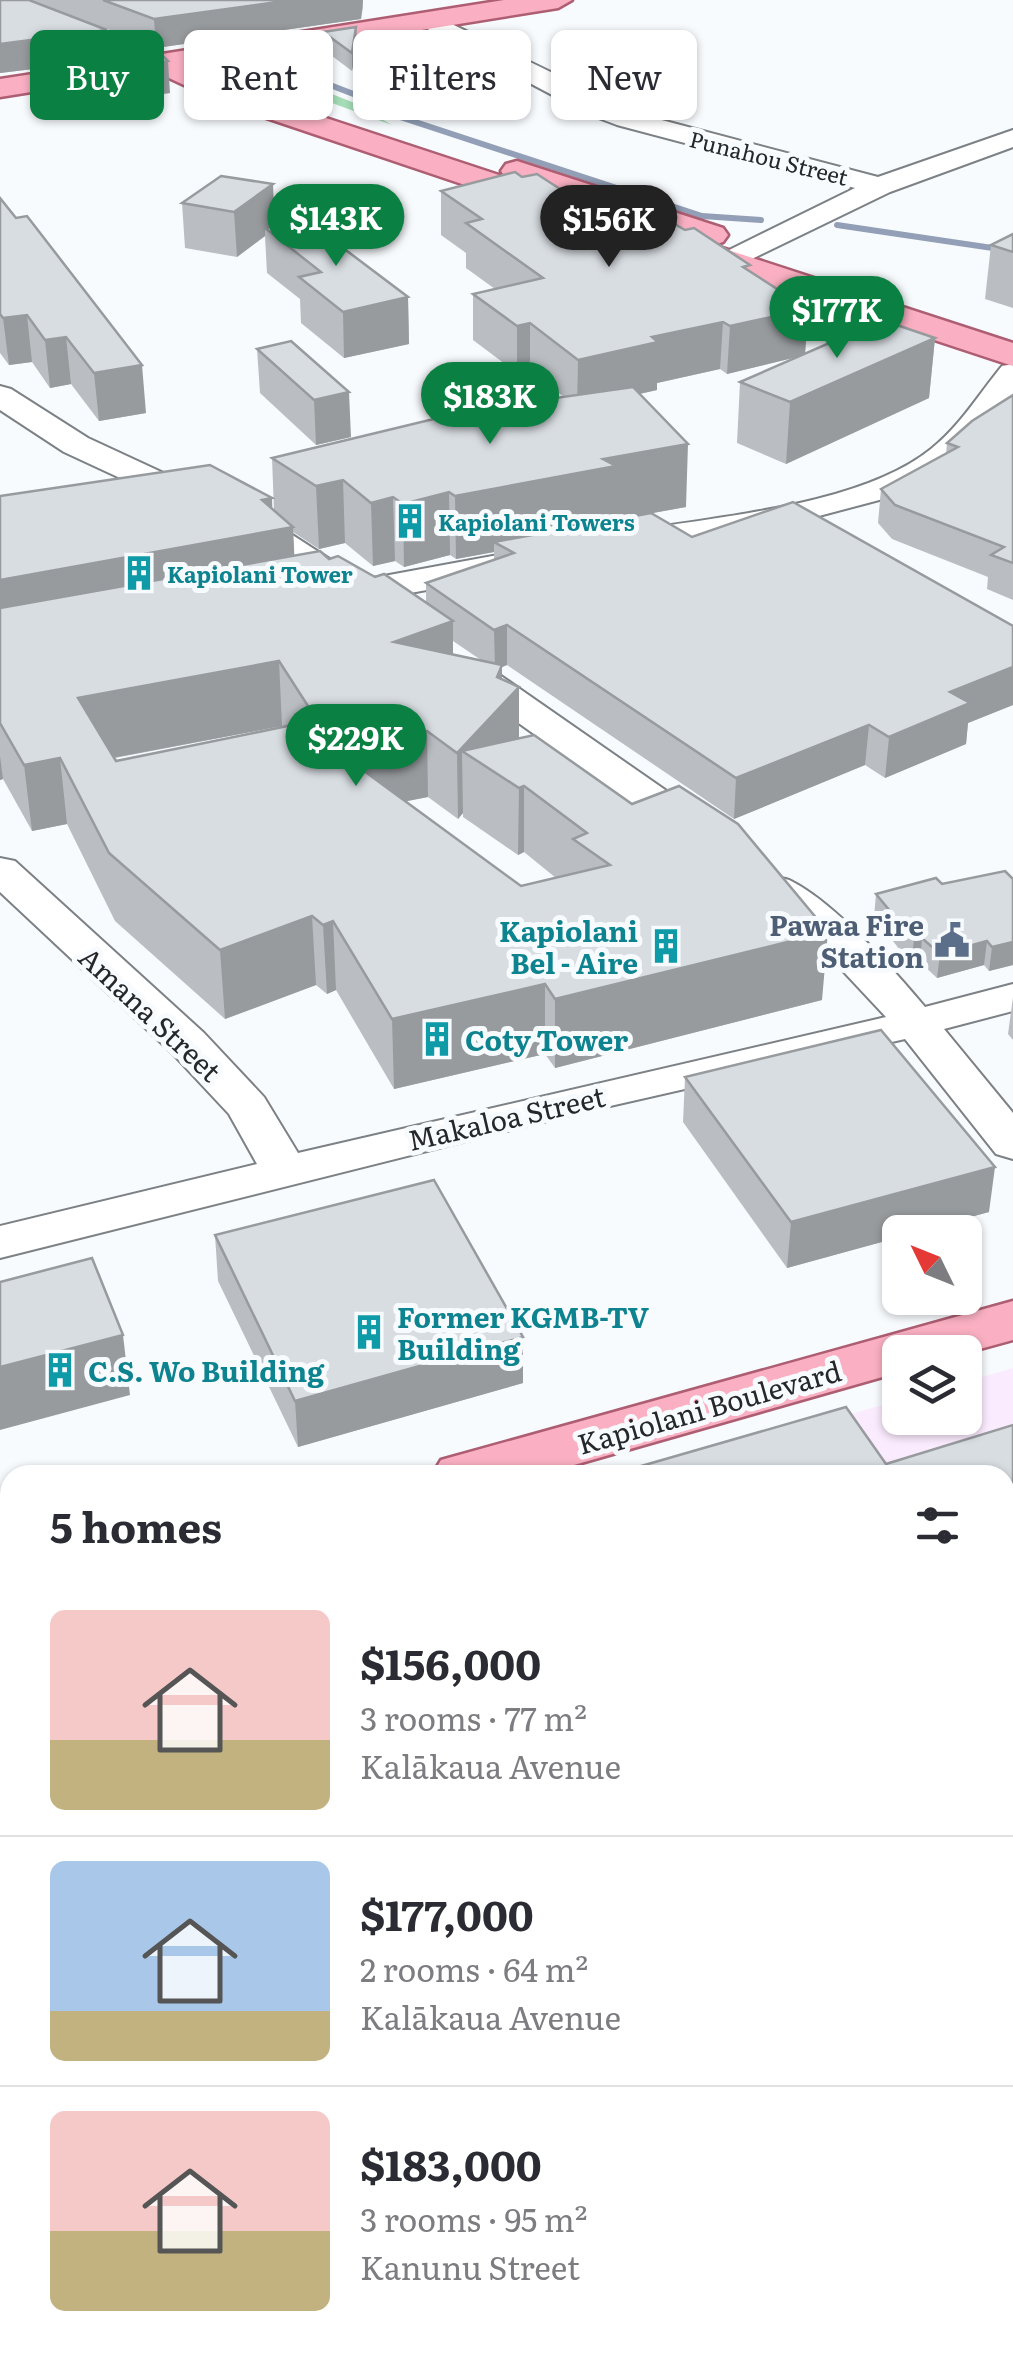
<!DOCTYPE html>
<meta charset="utf-8">
<style>
body{margin:0;font-family:Literata,serif;background:#f7f7f7;color:#2b2b33;height:100vh;display:flex;flex-direction:column;font-size:38px;white-space:nowrap}
*{box-sizing:border-box;margin:0}
p{font-size:32px;color:#7c7c81}
.icon{flex:none;width:55px;height:55px;fill:none;stroke:currentColor;stroke-width:2;stroke-linecap:round;stroke-linejoin:round}
.map{position:relative;flex:1;overflow:hidden}
.drawer{position:absolute;left:0px;top:1465px;width:1015px;height:892px;display:flex;flex-direction:column;background:#fff;border-radius:30px 30px 0 0;box-shadow:0 2px 8px #0004}
.drawer>*{flex:none}
.guide{position:absolute;left:30px;top:30px;width:955px;height:90px;display:flex;gap:20px}
.needle{width:65px;rotate:313deg}
.buttons{position:absolute;left:882px;top:1215px;display:grid;gap:20px}
.buttons a{display:grid;place-items:center;width:100px;height:100px;border-radius:15px;background:#fff;box-shadow:0 2px 8px #0004;font-size:50px}
.price{position:absolute;translate:-50% -85px;padding:0 22px;border-radius:35px;background:#0b8043;color:#fff;font-size:32px;line-height:65px;filter:drop-shadow(0 2px 5px #0008)}
.price::after{content:'';position:absolute;left:50%;top:60px;width:30px;height:22px;margin-left:-15px;background:inherit;clip-path:polygon(0 0,100% 0,50% 100%)}
.price.on{background:#222;color:#fff}
ul{padding:0;list-style:none}
li{display:flex;align-items:center;gap:30px;height:250px;padding:0 50px}
li+li{border-top:2px solid #e1e1e2}
li span{display:grid;place-items:center;flex:none;width:280px;height:200px;border-radius:15px;color:#555}
li>.icon{margin-inline-start:auto}
span .icon{width:120px;height:120px;fill:#fffc;stroke-width:1}
li b{font-size:42px}
h2{display:flex;justify-content:space-between;align-items:center;height:120px;padding:0 50px;font-size:42px}
.pill{padding:0 35px;border-radius:15px;background:#fff;box-shadow:0 2px 8px #0004;font-size:35px;line-height:90px}
.pill.on{background:#0b8043;color:#fff}
.map>svg:first-child{display:block}
.commercial{fill:#fbebfe}
.green{fill:#a5ddb7}
.lines{fill:none;stroke-linecap:round;stroke-linejoin:round}
.stream{stroke:#929fb6;stroke-width:6}
.minor-casing{stroke:#7c8185;stroke-width:4}
.major-casing{stroke:#ae5e72;stroke-width:5}
.minor{fill:#fff;fill-rule:evenodd}
.major{fill:#fab0c2;fill-rule:evenodd}
.wall{fill:#babec2;fill-rule:evenodd}
.shaded-wall{fill:#979b9e}
.building{fill:#d8dde2;stroke:#979b9e;stroke-width:2.5;fill-rule:evenodd}
.labels{text-anchor:middle;dominant-baseline:central;stroke-width:10;stroke-linejoin:round;paint-order:stroke}
.far-street-label{font-size:22px;fill:#252729;stroke:#f8fbfe}
.far-culture-label{font-size:22px;font-weight:bold;fill:#0d838f;stroke:#f8fbfe;text-anchor:start}
.service-label{font-size:28px;font-weight:bold;fill:#4e5e75;stroke:#f8fbfe;text-anchor:end}
.culture-label{font-size:28px;font-weight:bold;fill:#0d838f;stroke:#f8fbfe;text-anchor:start}
.street-label{font-size:28px;fill:#252729;stroke:#f8fbfe}
</style>
<div class="map">
<svg width="1013" height="2357" viewBox="0 0 1013 2357">
<rect width="100%" height="100%" fill="#f8fbfe"/>
<!-- commercial -->
<path class="commercial" d="M1013,1368V2357H0V1655L10,1652V2348H1005V1475H636L900,1400V1418H965V1382Z"/>
<!-- green -->
<path class="green" d="M249,61L352,102L392,125L250,73L245,68Z"/>
<g class="lines">
<!-- stream -->
<g class="stream">
<path d="M260,58L356,95L394,115L702,216L761,220"/>
<path d="M837,225L1013,251"/>
</g>
<defs>
<g id="minor">
<path d="M429,13L635,113L878,177L1013,130V147L890,192L729,270L719,267L714,261L719,255L855,188L617,125L588,114L420,25L417,20Z"/>
<path d="M1013,364V394L989,426L960,458L920,485L883,499L785,525L619,553L607,550L602,543L607,536L619,533C710,517 859,507 931,449C960,426 979,394 1002,366Z"/>
<path d="M0,386L11,389L88,438L280,527L362,580L514,552L526,556L532,563L526,570L514,574L334,607L321,604L316,596L325,588L256,541L64,452L0,410Z"/>
<path d="M468,659L481,662L717,826L723,835L717,844L703,847L689,844L455,678L449,670L455,662Z"/>
<path d="M0,858L15,861L204,1033L264,1097L298,1153L886,1017L827,954L756,890L762,881C773,878 782,876 793,882C837,905 893,969 925,1007L1013,984V1011L944,1029L1013,1113V1159L996,1154L905,1039L575,1114L0,1258V1226L257,1164L229,1114L172,1053L0,892Z"/>
<path d="M10,2149V2209L0,2213V2153Z"/>
<path d="M10,2218V2281L0,2284V2222Z"/>
</g>
<g id="major">
<path d="M0,0H20L162,54L504,0H572L558,8L192,67L247,92L505,177L501,171L506,164L517,161L723,228L728,235L723,242L713,245L1013,343V366L668,252L663,245L668,238L679,235L563,197L567,203L563,210H539L225,104L156,72L0,97V79L124,60L0,12Z"/>
<path d="M1013,1301V1340L965,1353L900,1352V1372L539,1475H432L441,1460Z"/>
<path d="M10,1579V1627L0,1629V1581Z"/>
</g>
</defs>
<!-- minor casing -->
<use href="#minor" class="minor-casing"/>
<!-- major casing -->
<use href="#major" class="major-casing"/>
<!-- minor -->
<use href="#minor" class="minor"/>
<!-- major -->
<use href="#major" class="major"/>
</g>
<!-- wall -->
<g class="wall">
<path d="M0,0L109,51L149,45L31,0H363V8L361,19L156,48L170,93L162,94V98L67,109L53,92L50,67L0,73Z"/>
<path d="M356,27L357,44L352,71L324,50L323,32Z"/>
<path d="M221,176L275,226L408,297L409,344L344,358L301,323L300,299L267,273L265,236L237,257L185,248L182,203Z"/>
<path d="M522,177L606,219L750,271L808,309L805,354L935,338L929,398L786,464L737,443L740,382L797,357L727,374L720,369L657,383V390L639,394L686,507L652,513L692,537L1013,626V705L968,723L966,744L885,778L865,765L734,819L507,665L502,667V679L519,687V738L822,1000L555,1068L545,1054L394,1089L336,990L327,994L316,985L225,1019L115,921L67,824L32,831L3,779L0,780V496L272,509L274,511L272,458L564,397L530,370L517,373L473,340V294L495,289L466,268V253L441,235V191ZM293,532L319,549L345,543L373,566L395,561L404,567L450,555L456,559L494,552V560L426,583V603L375,577L329,559L294,555ZM453,641L481,660L453,654ZM282,726L116,761L115,758ZM428,797L458,819L463,813V817L518,855L524,852L556,878L521,886L406,801Z"/>
<path d="M0,198L146,413L99,421L71,384L50,388L32,362L9,365L0,353Z"/>
<path d="M1013,234V308L985,299L991,245Z"/>
<path d="M291,341L351,437L316,445L260,393L257,349Z"/>
<path d="M1013,395V600L987,589L988,577L892,539L878,523L881,489L946,454L947,443Z"/>
<path d="M1013,879V965L989,971L984,965L937,978L920,962L911,964L874,917L876,894L942,884Z"/>
<path d="M1013,997V1040L1008,1034Z"/>
<path d="M685,1077L989,1212L915,1232H900V1237L787,1268L683,1122Z"/>
<path d="M215,1235L523,1383L298,1447L218,1281Z"/>
</g>
<!-- shaded-wall -->
<g class="shaded-wall">
<path d="M292,0H363L361,19L156,48L154,19Z"/>
<path d="M356,27L357,44L352,71V53Z"/>
<path d="M107,30L110,58L50,61V67L0,73V44Z"/>
<path d="M168,61L170,93L162,94V98L67,109L64,77Z"/>
<path d="M273,184L275,229L265,228V236L237,257L234,212Z"/>
<path d="M408,297L409,344L344,358L343,312Z"/>
<path d="M808,309L805,355L727,374L730,326Z"/>
<path d="M27,315L32,362L9,365L3,318Z"/>
<path d="M723,322L720,369L657,383V390L577,408L578,360L652,337Z"/>
<path d="M530,323V370L517,373V326Z"/>
<path d="M66,337L71,384L50,388L45,340Z"/>
<path d="M935,338L929,398L786,464L790,402Z"/>
<path d="M142,365L146,413L99,421L94,373Z"/>
<path d="M349,392L351,437L316,445L314,400Z"/>
<path d="M688,444L686,507L494,542V552L456,559L455,496L603,459Z"/>
<path d="M343,480L345,543L319,549L316,486Z"/>
<path d="M449,492L450,555L404,567L403,504Z"/>
<path d="M393,497L395,561L373,566L371,503Z"/>
<path d="M272,498L273,531L293,527L296,589L0,644V580Z"/>
<path d="M453,621V685L394,642Z"/>
<path d="M507,625V665L502,667V705L519,687V752L462,751L463,813L458,819L457,753L495,669L494,630Z"/>
<path d="M279,661L282,726L85,763L78,698Z"/>
<path d="M1013,667V705L968,723L966,744L885,778L889,737L950,692Z"/>
<path d="M869,725L865,765L734,819L736,778Z"/>
<path d="M427,731L428,797L337,815L334,749Z"/>
<path d="M0,756L3,779L0,780Z"/>
<path d="M60,758L67,824L32,831L24,765Z"/>
<path d="M524,786V852L518,855L519,788Z"/>
<path d="M312,916L316,985L225,1019L220,950Z"/>
<path d="M333,921L336,990L327,994L323,925Z"/>
<path d="M828,932L822,1000L555,1068V999Z"/>
<path d="M922,938L920,962L911,964L914,940Z"/>
<path d="M987,941L984,965L937,978L940,954Z"/>
<path d="M1013,942V965L989,971L992,947Z"/>
<path d="M545,984V1054L394,1089L392,1019Z"/>
<path d="M995,1167L989,1212L915,1232H900V1237L787,1268L791,1222Z"/>
<path d="M123,1335L130,1395L0,1430V1367Z"/>
<path d="M523,1337V1383L298,1447L295,1401Z"/>
<path d="M1013,1763V1807L1005,1810V1766Z"/>
<path d="M1013,1829L1012,1873L1005,1876L1010,1830Z"/>
<path d="M10,2072V2121L0,2124V2075Z"/>
</g>
<!-- building -->
<g class="building">
<path d="M0,0H29L107,30L0,44Z"/>
<path d="M103,0H292L154,19Z"/>
<path d="M356,27L352,53L323,32Z"/>
<path d="M152,45L168,61L157,63L160,66L64,77L50,61Z"/>
<path d="M515,172L522,177L537,174L606,219L650,210L685,230L694,228L750,265L743,267L808,309L730,326L723,322L652,337L658,342L578,360L530,323L517,326L473,294L543,278L466,223L482,219L441,191Z"/>
<path d="M221,176L273,184L234,212L182,203Z"/>
<path d="M0,198L16,218L27,216L142,365L94,373L66,337L45,340L27,315L3,318L0,314Z"/>
<path d="M306,220L408,297L343,312L299,277L321,272L265,228Z"/>
<path d="M1013,234V252L991,245Z"/>
<path d="M882,320L935,338L790,402L740,382Z"/>
<path d="M291,341L349,392L314,400L257,349Z"/>
<path d="M633,387L688,444L603,459L616,466L455,496L449,492L403,504L393,497L371,503L343,480L316,486L272,458L471,410Z"/>
<path d="M1013,395V563L991,555L1004,547L895,505L881,489L958,447L947,443L972,421Z"/>
<path d="M210,465L272,498L262,500L293,527L0,580V496Z"/>
<path d="M793,502L1013,626V667L950,692L970,703L889,737L869,725L736,778L507,625L494,630L426,583L514,553L494,542L651,513L692,537Z"/>
<path d="M320,551L329,559L338,556L375,577L384,574L453,621L394,642L502,665L497,677L519,687L457,753L427,731L334,749L521,886L610,865L573,839L587,833L524,786L519,788L462,751L534,735L632,804L679,786L738,824L828,932L555,999L545,984L392,1019L333,921L323,925L312,916L220,950L109,853L60,758L24,765L0,723V608ZM279,661L317,720L116,761L78,698Z"/>
<path d="M1005,871L1013,879V942L992,947L987,941L940,954L922,938L914,940L876,894L936,878L942,884Z"/>
<path d="M881,1030L995,1167L791,1222L685,1077Z"/>
<path d="M434,1180L523,1337L295,1401L215,1235Z"/>
<path d="M92,1258L123,1335L0,1367V1282Z"/>
<path d="M846,1407L886,1464L1013,1425V1763L1005,1766V1475H610Z"/>
<path d="M10,1648V2072L0,2075V1651Z"/>
<path d="M1013,1824V1829L1010,1830L1009,1882L1013,1885V2357H0V2297L10,2293V2348H1005V1827Z"/>
</g>
<!-- icons -->
<defs>
<symbol id="building-bare" viewBox="-9 -9 18 18"><path d="M-4-6H4V6H1V3H-1V6H-4ZM-2.5-4.3h1.7v1.8h-1.7ZM.8-4.3h1.7v1.8H.8ZM-2.5-1h1.7V.8h-1.7ZM.8-1h1.7V.8H.8Z" fill="#0f9aa8" stroke="#f8fbfe" stroke-width="2.5" paint-order="stroke"/></symbol>
<symbol id="civic-bare" viewBox="-9 -9 18 18"><path d="M-.6-6.5H3V-4.5H.6V-3L4-1V1h2V6H-6V1h2V-1L-.6-3ZM-1.2 2.5V6h2.4V2.5Z" fill="#5c6f8a" stroke="#f8fbfe" stroke-width="2.5" paint-order="stroke"/></symbol>
</defs>
<g fill-rule="evenodd">
<use href="#building-bare" x="385" y="496" width="50" height="50"/>
<use href="#building-bare" x="114" y="548" width="50" height="50"/>
<use href="#civic-bare" x="927" y="915" width="50" height="50"/>
<use href="#building-bare" x="641" y="921" width="50" height="50"/>
<use href="#building-bare" x="412" y="1014" width="50" height="50"/>
<use href="#building-bare" x="344" y="1307" width="50" height="50"/>
<use href="#building-bare" x="35" y="1345" width="50" height="50"/>
</g>
<g class="labels">
<!-- far-street labels -->
<g class="far-street-label">
<text transform="translate(769 157) rotate(14)">Punahou Street</text>
</g>
<!-- far-culture labels -->
<g class="far-culture-label">
<text x="438" y="521">Kapiolani Towers</text>
<text x="167" y="573">Kapiolani Tower</text>
</g>
<!-- service labels -->
<g class="service-label">
<text x="924" y="924">Pawaa Fire<tspan x="924" dy="32">Station</tspan></text>
</g>
<!-- culture labels -->
<g class="culture-label">
<text x="638" y="930" text-anchor="end">Kapiolani<tspan x="638" dy="32">Bel - Aire</tspan></text>
<text x="465" y="1039">Coty Tower</text>
<text x="397" y="1316">Former KGMB-TV<tspan x="397" dy="32">Building</tspan></text>
<text x="88" y="1370">C.S. Wo Building</text>
</g>
<!-- street labels -->
<g class="street-label">
<text transform="translate(151 1013) rotate(43)">Amana Street</text>
<text transform="translate(506 1117) rotate(-13)">Makaloa Street</text>
<text transform="translate(709 1406) rotate(-16)">Kapiolani Boulevard</text>
</g>
</g>
</svg>
<div class="buttons">
<a><svg class="needle" viewBox="-14 -14 28 28"><path d="M0-13l5 13h-10z" fill="#e53935"/><path d="M0 13l5-13h-10z" fill="#7c7c81"/></svg></a>
<a><svg class="icon" aria-label="layers" viewBox="0 0 24 24"><path d="M12 4l9 5-9 5-9-5zM3 14l9 5 9-5"/></svg></a>
</div>
<b class="price" style="left:336px;top:269px">$143K</b>
<b class="price on" style="left:609px;top:270px">$156K</b>
<b class="price" style="left:837px;top:361px">$177K</b>
<b class="price" style="left:490px;top:447px">$183K</b>
<b class="price" style="left:356px;top:789px">$229K</b>
<div class="guide">
<a class="pill on">Buy</a>
<a class="pill">Rent</a>
<a class="pill">Filters</a>
<a class="pill">New</a>
</div>
<section class="drawer">
<h2>5 homes<svg class="icon" aria-label="filters" viewBox="0 0 24 24"><path d="M4 7h16M4 17h16"/><circle cx="9" cy="7" r="2"/><circle cx="15" cy="17" r="2"/></svg></h2>
<ul>
<li><span style="background:linear-gradient(#f6c9c9 65%,#c2b280 0)"><svg class="icon" aria-label="home" viewBox="0 0 24 24"><path d="M3 11l9-7 9 7M6 9v11h12V9"/></svg></span><div><b>$156,000</b><p>3 rooms · 77 m²</p><p>Kalākaua Avenue</p></div></li>
<li><span style="background:linear-gradient(#a9c7e8 75%,#c2b280 0)"><svg class="icon" aria-label="home" viewBox="0 0 24 24"><path d="M3 11l9-7 9 7M6 9v11h12V9"/></svg></span><div><b>$177,000</b><p>2 rooms · 64 m²</p><p>Kalākaua Avenue</p></div></li>
<li><span style="background:linear-gradient(#f6c9c9 60%,#c2b280 0)"><svg class="icon" aria-label="home" viewBox="0 0 24 24"><path d="M3 11l9-7 9 7M6 9v11h12V9"/></svg></span><div><b>$183,000</b><p>3 rooms · 95 m²</p><p>Kanunu Street</p></div></li>
</ul>
</section>
</div>
